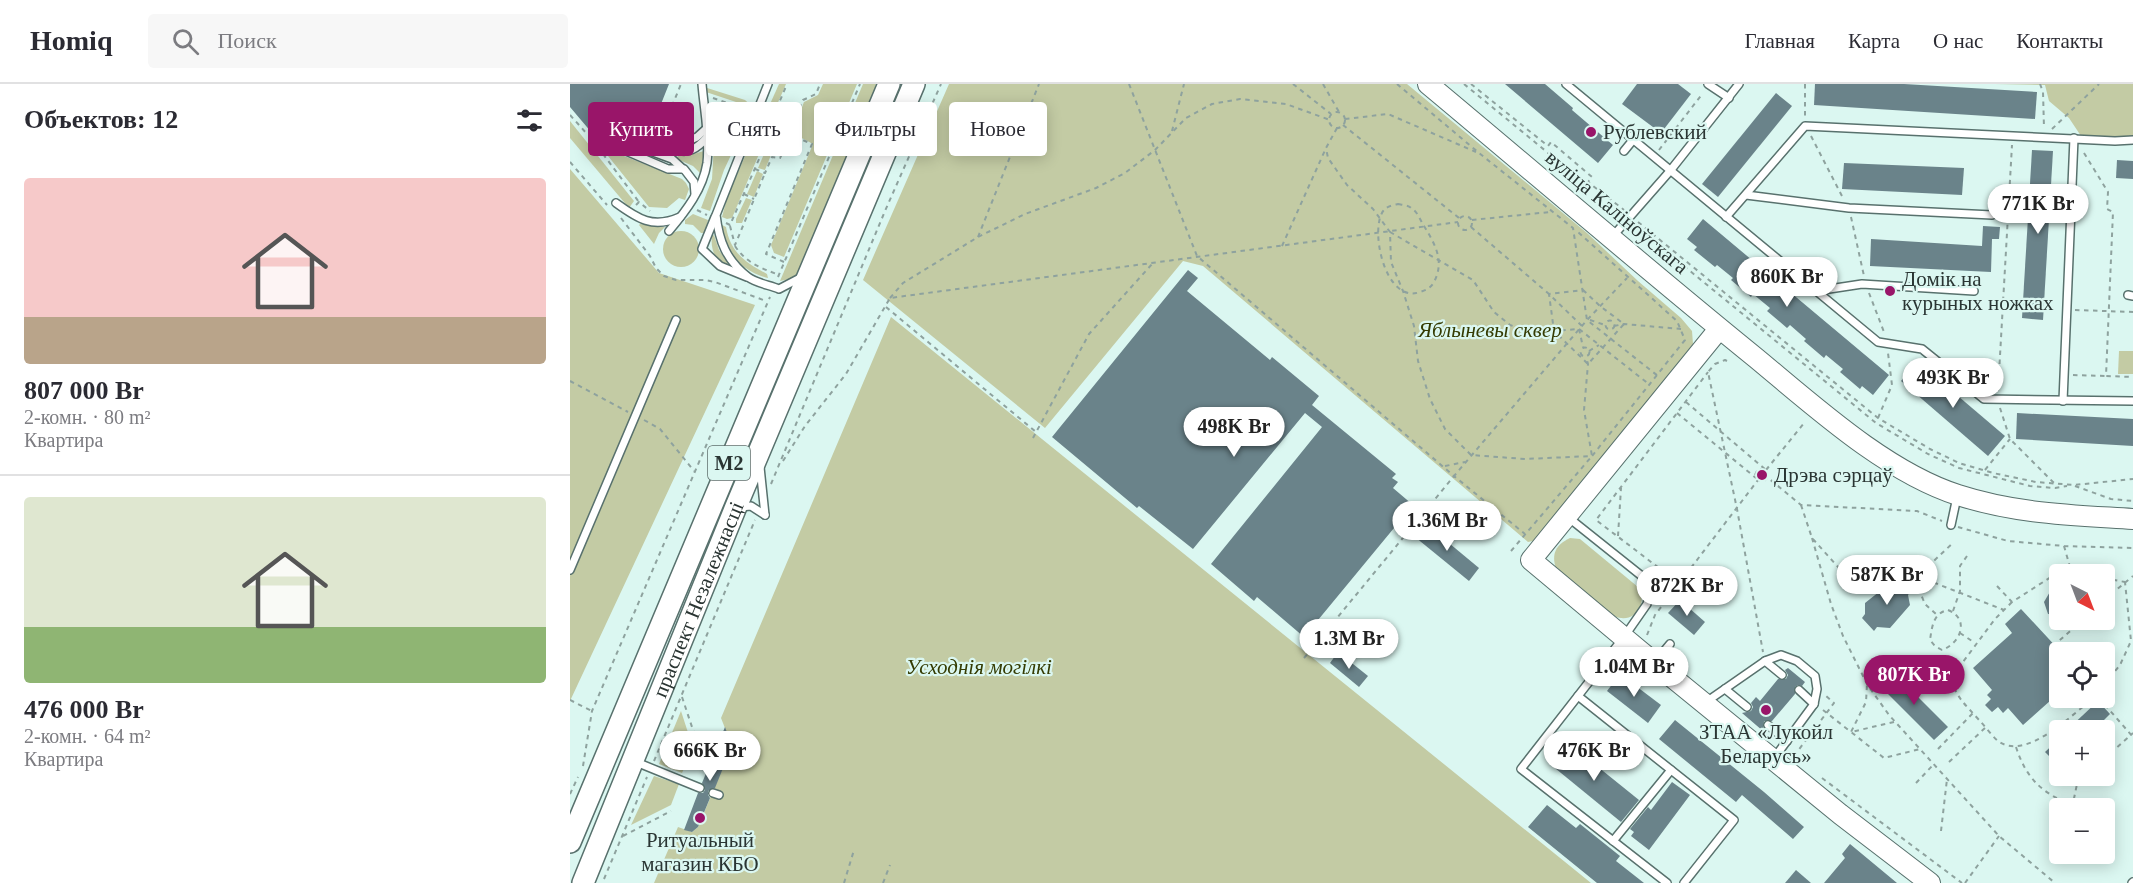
<!DOCTYPE html>
<html lang="ru">
<meta charset="utf-8">
<style>
body{margin:0;font-family:Georgia,serif;background:#f7f7f7;color:#2b2b33;height:100vh;display:flex;flex-direction:column;font-size:22px;white-space:nowrap}
*{box-sizing:border-box;margin:0}
p{font-size:20px;color:#7c7c81}
.icon{flex:none;width:33px;height:33px;fill:none;stroke:currentColor;stroke-width:2;stroke-linecap:round;stroke-linejoin:round}
.map{position:relative;flex:1;overflow:hidden}
.sheet{display:flex;flex-direction:column;background:#fff;width:570px}
.sheet>*{flex:none}
.top-card{position:absolute;left:18px;top:18px;width:570px;height:54px;display:flex;gap:12px}
.needle{width:39px;rotate:138deg}
.buttons{position:absolute;left:1479px;top:480px;display:grid;gap:12px}
.buttons a{display:grid;place-items:center;width:66px;height:66px;border-radius:6px;background:#fff;box-shadow:0 3px 15px #0003;font-size:30px}
.price{position:absolute;translate:-50% -51px;padding:0 14px;border-radius:21px;background:#fff;color:#222;font-size:20px;line-height:39px;filter:drop-shadow(0 2px 3px #0008)}
.price::after{content:'';position:absolute;left:50%;top:36px;width:18px;height:14px;margin-left:-9px;background:inherit;clip-path:polygon(0 0,100% 0,50% 100%)}
.price.selected{background:#991569;color:#fff}
ul{padding:0;list-style:none}
li{display:grid;align-content:center;gap:12px;height:318px;padding:0 24px}
li+li{border-top:2px solid #e1e1e2}
li span{display:grid;place-items:center;height:186px;border-radius:6px;color:#555}
li>.icon{margin-inline-start:auto}
span .icon{width:108px;height:108px;fill:#fffc;stroke-width:1}
li b{font-size:26px}
h2{display:flex;justify-content:space-between;align-items:center;height:72px;padding:0 24px;font-size:26px}
.tag{padding:0 21px;border-radius:6px;background:#fff;box-shadow:0 3px 15px #0003;font-size:21px;line-height:54px}
.tag.selected{background:#991569;color:#fff}
header{display:flex;align-items:center;gap:36px;box-sizing:border-box;height:84px;padding:0 30px;background:#fff;border-bottom:2px solid #e1e1e2}
header strong{font-size:28px}
nav{display:flex;gap:33px;margin-inline-start:auto;font-size:21px}
.search{width:420px;height:54px;background:#f7f7f7;display:flex;align-items:center;gap:15px;box-sizing:border-box;padding:0 21px;border-radius:6px;color:#7c7c81;font-size:22px}
main{display:flex;flex:1;min-height:0}
.map>svg:first-child{display:block}
.green{fill:#c3cba4}
.building{fill:#6a838a}
.lines{fill:none;stroke-linecap:round;stroke-linejoin:round}
.lane-casing{stroke:#58716d;stroke-width:10}
.secondary-casing{stroke:#58716d;stroke-width:22}
.primary-casing{stroke:#58716d;stroke-width:24}
.path{stroke:#8ea29e;stroke-width:2;stroke-dasharray:4.5 4.5;stroke-linecap:butt}
.lane{stroke:#fff;stroke-width:7}
.secondary{stroke:#fff;stroke-width:20}
.primary{stroke:#fff;stroke-width:21}
.lane-bridge-casing{stroke:#58716d;stroke-width:10;stroke-linecap:butt}
.lane-bridge{stroke:#fff;stroke-width:7}
.poi-dot{fill:#991569;stroke:#dbf7f1;stroke-width:2}
.labels{text-anchor:middle;dominant-baseline:central;stroke-width:4.5;stroke-linejoin:round;paint-order:stroke}
.shield{fill:#dbf7f1;stroke:#5f6f6c;stroke-width:1.5}
.shield-label{font-size:20px;font-weight:bold;fill:#2a3533}
.poi-label{font-size:21px;fill:#2a3533;stroke:#dbf7f1;text-anchor:start}
.street-label{font-size:21px;fill:#2a3533;stroke:#dbf7f1}
.park-label{font-size:21px;font-style:italic;fill:#343b02;stroke:#dbf7f1}
</style>
<header>
<strong>Homiq</strong>
<div class="search"><svg class="icon" aria-label="search" viewBox="0 0 24 24"><circle cx="10" cy="10" r="6"/><path d="M15 15l6 6"/></svg>Поиск</div>
<nav><a>Главная</a><a>Карта</a><a>О нас</a><a>Контакты</a></nav>
</header>
<main>
<section class="sheet">
<h2>Объектов: 12<svg class="icon" aria-label="filters" viewBox="0 0 24 24"><path d="M4 7h16M4 17h16"/><circle cx="9" cy="7" r="2"/><circle cx="15" cy="17" r="2"/></svg></h2>
<ul>
<li><span style="background:linear-gradient(#f6c9c9 75%,#b9a48a 0)"><svg class="icon" aria-label="home" viewBox="0 0 24 24"><path d="M3 11l9-7 9 7M6 9v11h12V9"/></svg></span><div><b>807 000 Br</b><p>2-комн. · 80 m²</p><p>Квартира</p></div></li>
<li><span style="background:linear-gradient(#dfe7d0 70%,#8fb573 0)"><svg class="icon" aria-label="home" viewBox="0 0 24 24"><path d="M3 11l9-7 9 7M6 9v11h12V9"/></svg></span><div><b>476 000 Br</b><p>2-комн. · 64 m²</p><p>Квартира</p></div></li>
</ul>
</section>
<div class="map">
<svg width="1563" height="799" viewBox="0 0 1563 799">
<rect width="100%" height="100%" fill="#dbf7f1"/>
<!-- green -->
<g class="green">
<path d="M209,0H216L203,30L196,29Z"/>
<path d="M253,0H287L214,173L204,169L201,161L243,60L226,51L223,46L234,18L248,11Z"/>
<path d="M293,0H306L302,14L231,187L220,195L210,197Z"/>
<path d="M379,0H837L1017,149L1068,197L1111,234L1122,247L1123,260L968,456L958,458L633,182L613,177L475,344L293,196Z"/>
<path d="M1425,0H1563V53L1511,52L1499,34L1479,17L1475,1Z"/>
<path d="M134,3L175,16L184,24L136,8Z"/>
<path d="M144,19L171,27L172,30L154,29L147,31L145,29Z"/>
<path d="M0,37L64,117L59,124L0,54Z"/>
<path d="M160,42L165,43L168,49V56L154,86L140,127L131,124L142,95L144,60L150,51L147,46Z"/>
<path d="M182,56L190,59L192,63L162,134L157,135L152,133L157,114Z"/>
<path d="M197,63H200L203,66L195,86L188,84Z"/>
<path d="M34,67L54,72L112,95L116,99L119,105L115,116L109,114L97,124L79,123Z"/>
<path d="M134,67L131,90L123,82L107,75L108,71L116,72Z"/>
<path d="M0,85L89,189L185,221L0,617Z"/>
<path d="M187,87L193,90L184,113L177,110Z"/>
<path d="M176,114L182,116L172,139H166V135Z"/>
<path d="M123,130L138,136L135,149H131L123,141L115,140V136Z"/>
<path d="M70,140L95,143L89,149L84,160L69,141Z"/>
<path d="M152,141L156,143C160,168 176,179 197,190L198,194C173,188 153,168 152,141Z"/>
<circle cx="111" cy="165" r="18"/>
<path d="M144,151L149,166L161,183C146,180 140,166 142,152Z"/>
<path d="M321,233L1021,799H84L108,743L122,748L128,743L162,662L151,634Z"/>
<path d="M1549,267H1563V290H1548Z"/>
<path d="M1000,454L1010,455L1068,503C1079,520 1064,541 1044,532L986,485C981,469 986,461 1000,454Z"/>
<path d="M111,627L123,664L112,689L89,680Z"/>
<path d="M84,692L109,700L101,721L61,741Z"/>
</g>
<!-- building -->
<g class="building">
<path d="M0,0H99L83,40L36,18L31,21V26L26,29L24,40L21,43L22,49L0,23Z"/>
<path d="M935,0H975L1003,24L1002,26L1043,61L1028,79Z"/>
<path d="M1067,0H1108L1121,10L1091,49L1052,20Z"/>
<path d="M1245,0H1334L1467,8L1465,35L1244,21Z"/>
<path d="M1206,9L1222,22L1148,113L1132,100Z"/>
<path d="M1462,66L1483,67L1473,236L1452,234Z"/>
<path d="M1547,76L1563,77V95L1546,94Z"/>
<path d="M1274,79L1394,84L1392,111L1272,105Z"/>
<path d="M1133,135L1319,291L1303,311L1292,302L1290,305L1270,288L1273,285L1256,271L1254,274L1234,257L1236,255L1220,241L1217,244L1197,227L1200,224L1183,210L1181,213L1161,196L1163,194L1147,181L1145,183L1124,166L1127,163L1117,155Z"/>
<path d="M1413,142L1430,143L1429,155H1422L1421,188L1300,182L1301,155L1412,162Z"/>
<path d="M618,186L628,194L617,207L700,276L702,273L749,312L742,321L826,390L822,394L828,398L823,404L843,421L734,553L687,513L684,517L641,480L752,343L735,329L623,465L569,422L567,424L482,353Z"/>
<path d="M1348,278L1435,352L1418,372L1331,297Z"/>
<path d="M1447,329L1563,335V362L1446,355Z"/>
<path d="M856,440L909,484L899,497L845,453Z"/>
<path d="M1335,497L1342,505L1338,511L1340,521L1320,544L1307,543L1304,547L1292,534L1295,530V519L1319,500L1329,503Z"/>
<path d="M1481,506L1490,508V531L1478,530L1474,518Z"/>
<path d="M1110,516L1135,538L1124,551L1098,529Z"/>
<path d="M1451,525L1490,567V608L1453,641L1438,624L1433,629L1428,623L1422,628L1415,621L1421,615L1417,611L1422,606L1403,584L1442,549L1435,540Z"/>
<path d="M768,568L798,592L789,603L760,579Z"/>
<path d="M1218,584L1235,598L1232,602L1228,601L1225,603V610L1202,637H1194L1193,647L1172,629L1181,627L1183,623L1181,619L1186,613L1190,617L1208,595H1216L1218,591L1215,586Z"/>
<path d="M1323,588L1378,643L1364,656L1309,601Z"/>
<path d="M1050,590L1091,621L1078,639L1037,607Z"/>
<path d="M1528,617L1540,630L1524,646H1497Z"/>
<path d="M1105,636L1194,708L1234,743L1223,755L1172,711L1166,718L1089,655Z"/>
<path d="M155,643L162,662L145,704L138,707V711L140,714L128,743L122,748L114,746L128,709H133L135,706L132,699Z"/>
<path d="M1490,654V683L1475,668Z"/>
<path d="M997,658L1069,716L1051,738L980,680Z"/>
<path d="M1102,698L1120,711L1079,766L1061,752L1064,748L1060,745L1078,723L1081,726Z"/>
<path d="M977,721L1006,744L1010,740L1050,772L1046,777L1074,799H1027L958,743Z"/>
<path d="M1280,760L1327,799H1254L1275,774L1272,770Z"/>
<path d="M1226,786L1241,799H1215Z"/>
</g>
<g class="lines">
<defs>
<g id="lane">
<path d="M198,0L146,131C149,157 156,176 178,193C186,199 199,201 209,205L230,194"/>
<path d="M996,0L1308,258L1352,265L1414,315L1563,317"/>
<path d="M1138,0L1159,14"/>
<path d="M36,24L48,39L72,42L99,55L114,59L127,53L137,44"/>
<path d="M31,32L38,46"/>
<path d="M26,45L40,63L56,67L98,85H114L124,98L125,110"/>
<path d="M73,54C114,69 120,79 148,39C172,34 190,45 212,54"/>
<path d="M50,56L102,75L113,85"/>
<path d="M1054,67L1063,56"/>
<path d="M1176,111L1279,124L1422,131"/>
<path d="M46,119C68,135 83,145 110,133"/>
<path d="M145,133L132,165L150,182L177,193"/>
<path d="M1156,133L1235,42L1545,57L1563,56"/>
<path d="M99,147C116,127 133,105 137,79C140,54 134,25 132,0"/>
<path d="M1043,152L1100,87L1169,0"/>
<path d="M1246,207L1292,200L1404,207"/>
<path d="M1558,211L1563,212"/>
<path d="M1493,317L1504,54"/>
<path d="M190,383L195,431"/>
<path d="M170,423L181,422L195,431"/>
<path d="M999,434L1073,493L1080,507L1077,520L1054,553L951,685L1097,799"/>
<path d="M1381,441L1387,413"/>
<path d="M0,486L106,236"/>
<path d="M1086,577L1100,560"/>
<path d="M1195,577L1211,571L1227,577L1245,592L1247,605L1244,620"/>
<path d="M1155,605L1177,623"/>
<path d="M1008,612L1164,736L1114,799"/>
<path d="M1136,618L1195,577L1212,591"/>
<path d="M1198,641L1217,657"/>
<path d="M1205,673L1244,620L1229,606"/>
<path d="M66,678L130,704"/>
<path d="M143,709L149,711"/>
<path d="M1043,757L1101,686"/>
<path d="M1562,799L1563,798"/>
</g>
<g id="secondary">
<path d="M858,0C967,91 1075,184 1186,274C1244,322 1316,388 1388,411C1447,430 1502,431 1563,435"/>
<path d="M1149,245L961,476L1070,567L1270,730L1360,799"/>
</g>
<g id="primary">
<path d="M0,758L319,0"/>
<path id="s1" d="M13,799L165,425L344,0"/>
</g>
</defs>
<!-- lane casing -->
<use href="#lane" class="lane-casing"/>
<!-- secondary casing -->
<use href="#secondary" class="secondary-casing"/>
<!-- primary casing -->
<use href="#primary" class="primary-casing"/>
<!-- path -->
<g class="path">
<path d="M559,0L627,172L884,392L1017,236L1057,194"/>
<path d="M723,0L761,30"/>
<path d="M753,0L769,28"/>
<path d="M827,0L909,69L1003,144L1017,236L1088,292"/>
<path d="M894,0L1016,100L1018,98"/>
<path d="M901,0L978,62L981,58L1022,93L1018,98L1054,126"/>
<path d="M1235,0V33"/>
<path d="M1470,0L1473,8L1474,44"/>
<path d="M143,14L177,26"/>
<path d="M102,22L111,0"/>
<circle cx="767" cy="36" r="8"/>
<path d="M0,31L18,51"/>
<path d="M775,35L818,30L906,68"/>
<path d="M209,41L211,38L206,26L217,0"/>
<path d="M773,41L889,134"/>
<path d="M767,44L756,64L758,74L777,101L803,125L820,148L821,178L833,207L844,242L848,277L860,315L875,345L901,371L955,375L1022,372L1115,256L1107,237L1008,148"/>
<path d="M1482,45L1529,0"/>
<path d="M602,47L614,0"/>
<path d="M1241,52L1273,114"/>
<path d="M1089,66L1133,9"/>
<path d="M1514,69L1538,108L1537,125L1543,128L1536,292L1563,293"/>
<path d="M33,70L69,118"/>
<path d="M0,78L37,121"/>
<path d="M185,85L195,89L202,73L210,74L212,70L210,63"/>
<path d="M174,110L184,115"/>
<path d="M828,120C832,121 838,121 841,124C848,128 850,136 854,142C865,160 875,177 864,198C861,204 856,206 850,208C814,221 798,140 815,125C818,122 824,121 828,120Z"/>
<path d="M66,121L69,118L80,127"/>
<path d="M127,126L137,131"/>
<circle cx="895" cy="139" r="7"/>
<path d="M1281,133L1294,192"/>
<path d="M51,134L80,172L86,184L94,192L106,196H135L145,198L196,217"/>
<path d="M902,136L980,128"/>
<path d="M1068,138L1308,334L1360,365L1389,379L1423,389L1466,398L1504,401L1563,395"/>
<path d="M156,139L160,141L197,57"/>
<path d="M160,142L165,161L195,89"/>
<path d="M1065,142L1306,339L1358,370L1389,384L1460,402L1485,404L1497,402"/>
<path d="M901,143L979,210L1012,242"/>
<path d="M820,148L903,196L924,228L940,241L957,247H984L1009,245L1080,301"/>
<path d="M408,153L469,0"/>
<path d="M165,162C176,179 191,184 209,191"/>
<path d="M712,162L756,64"/>
<path d="M214,178L196,170L242,60L223,52L221,44L233,16L246,10L250,0"/>
<path d="M208,193L290,0"/>
<path d="M1013,206L1030,222L1054,240L1018,280L984,247L979,210Z"/>
<path d="M1299,209L1314,248"/>
<path d="M320,214L333,199L408,153L455,130L526,104L555,89L585,66L616,34L642,20L670,15L716,20L760,36"/>
<path d="M316,223L466,348"/>
<path d="M1505,226L1563,228"/>
<path d="M1020,236L1035,241"/>
<circle cx="1040" cy="241" r="4.5"/>
<path d="M1044,242L1054,240L1111,245"/>
<path d="M1009,245L1013,263"/>
<circle cx="1015" cy="268" r="4.5"/>
<path d="M1019,267L1029,261"/>
<path d="M1157,277L1155,276L1145,280L1138,288L1167,425L1193,568"/>
<path d="M1503,291L1536,292"/>
<path d="M0,297L58,328"/>
<path d="M1428,307L1442,61"/>
<path d="M1116,318L1196,386L1197,393L1231,421L1347,427L1372,437"/>
<path d="M1430,324L1440,355L1485,400"/>
<path d="M1107,329L1186,394"/>
<path d="M1308,334L1322,301L1318,269"/>
<path d="M74,336L90,345L124,387"/>
<path d="M463,354L519,250L583,179"/>
<path d="M213,377L235,342L276,290L320,214L888,138"/>
<path d="M875,382L895,378"/>
<path d="M1196,386L1234,339"/>
<path d="M1415,386L1440,355"/>
<path d="M1185,391L1188,385H1193"/>
<path d="M201,400L315,127L371,0"/>
<path d="M1505,402L1541,415L1563,417"/>
<path d="M1231,421L1242,454L1286,503"/>
<path d="M1388,443L1438,457L1494,462L1563,464"/>
<path d="M1048,452L1051,404"/>
<path d="M1242,454L1261,520L1273,552L1297,600L1319,631L1429,752L1485,799"/>
<path d="M1494,462L1502,490"/>
<path d="M941,467L1022,372L1014,326L1018,280L1016,273"/>
<path d="M1506,490H1518"/>
<path d="M1347,492L1434,526"/>
<path d="M1534,494L1555,498"/>
<path d="M1345,496L1355,520L1367,531"/>
<path d="M1110,500L1026,436L1138,288"/>
<path d="M1338,501L1384,458"/>
<path d="M1427,502L1442,518L1481,493L1490,492"/>
<path d="M1534,516L1563,492"/>
<path d="M1442,518L1425,535L1381,594C1386,614 1396,621 1409,636C1415,642 1421,651 1428,657C1456,678 1502,630 1524,614"/>
<path d="M1378,526C1400,535 1391,559 1372,566L1365,562L1360,556C1362,543 1363,529 1378,526Z"/>
<path d="M1383,527L1390,507V482L1397,472"/>
<path d="M1390,549L1405,559"/>
<path d="M1077,551L1085,531L1188,396L1194,397L1197,394"/>
<path d="M1483,562L1513,536"/>
<path d="M734,574L884,392L955,450"/>
<path d="M1534,601L1550,581L1561,557L1555,498"/>
<path d="M112,613L128,661"/>
<path d="M1529,614L1563,653"/>
<path d="M0,616L22,627"/>
<path d="M1253,626L1281,648L1296,618L1297,600"/>
<path d="M1324,638L1281,648L1314,674L1350,665"/>
<path d="M1446,663C1456,694 1472,710 1503,721"/>
<path d="M1368,665L1403,629"/>
<path d="M1224,672L1264,619L1256,612"/>
<path d="M1534,675L1563,649"/>
<path d="M84,677L185,436"/>
<path d="M1379,678L1416,643"/>
<path d="M13,682L22,627L200,213"/>
<path d="M1252,694L1392,799"/>
<path d="M1346,699L1364,680"/>
<path d="M0,710L8,693"/>
<path d="M1502,724L1507,700L1517,692"/>
<path d="M1371,747L1377,695"/>
<path d="M53,752L101,727"/>
<path d="M34,795L77,693"/>
<path d="M274,799L284,766"/>
<path d="M313,799L320,781"/>
<path d="M1395,799L1429,752"/>
</g>
<!-- lane -->
<use href="#lane" class="lane"/>
<!-- secondary -->
<use href="#secondary" class="secondary"/>
<!-- primary -->
<use href="#primary" class="primary"/>
<defs>
<path id="lane-bridge" d="M29,37L40,53L52,55L73,54"/>
</defs>
<!-- lane-bridge casing -->
<use href="#lane-bridge" class="lane-bridge-casing"/>
<!-- lane-bridge -->
<use href="#lane-bridge" class="lane-bridge"/>
</g>
<!-- markers -->
<g class="poi-dot">
<circle cx="1021" cy="48" r="6"/>
<circle cx="1320" cy="207" r="6"/>
<circle cx="1192" cy="391" r="6"/>
<circle cx="1196" cy="626" r="6"/>
<circle cx="130" cy="734" r="6"/>
</g>
<g class="labels">
<!-- shield labels -->
<rect class="shield" x="138" y="362" width="42" height="34" rx="4.5"/>
<g class="shield-label">
<text x="159" y="379">М2</text>
</g>
<!-- poi labels -->
<g class="poi-label">
<text x="1033" y="48">Рублевский</text>
<text x="1332" y="195">Домік на<tspan x="1332" dy="24">курыных ножках</tspan></text>
<text x="1204" y="391">Дрэва сэрцаў</text>
<text x="1196" y="648" text-anchor="middle">ЗТАА «Лукойл<tspan x="1196" dy="24">Беларусь»</tspan></text>
<text x="130" y="756" text-anchor="middle">Ритуальный<tspan x="130" dy="24">магазин КБО</tspan></text>
</g>
<!-- street labels -->
<g class="street-label">
<text transform="translate(1047 128) rotate(40)">вуліца Каліноўскага</text>
<text stroke="none"><textPath href="#s1" startOffset="306">праспект Незалежнасці</textPath></text>
</g>
<!-- park labels -->
<g class="park-label">
<text x="920" y="246">Яблыневы сквер</text>
<text x="409" y="583">Усходнія могілкі</text>
</g>
</g>
</svg>
<div class="buttons">
<a><svg class="needle" viewBox="-14 -14 28 28"><path d="M0-13l5 13h-10z" fill="#e53935"/><path d="M0 13l5-13h-10z" fill="#7c7c81"/></svg></a>
<a><svg class="icon" aria-label="locate" viewBox="0 0 24 24"><circle cx="12" cy="12" r="6"/><path d="M12 2v4M12 18v4M2 12h4M18 12h4"/></svg></a>
<a>+</a>
<a>−</a>
</div>
<b class="price" style="left:1468px;top:151px">771K Br</b>
<b class="price" style="left:1217px;top:224px">860K Br</b>
<b class="price" style="left:1383px;top:325px">493K Br</b>
<b class="price" style="left:664px;top:374px">498K Br</b>
<b class="price" style="left:877px;top:468px">1.36M Br</b>
<b class="price" style="left:1317px;top:522px">587K Br</b>
<b class="price" style="left:1117px;top:533px">872K Br</b>
<b class="price" style="left:779px;top:586px">1.3M Br</b>
<b class="price" style="left:1064px;top:614px">1.04M Br</b>
<b class="price selected" style="left:1344px;top:622px">807K Br</b>
<b class="price" style="left:140px;top:698px">666K Br</b>
<b class="price" style="left:1024px;top:698px">476K Br</b>
<div class="top-card">
<a class="tag selected">Купить</a>
<a class="tag">Снять</a>
<a class="tag">Фильтры</a>
<a class="tag">Новое</a>
</div>
</div>
</main>
